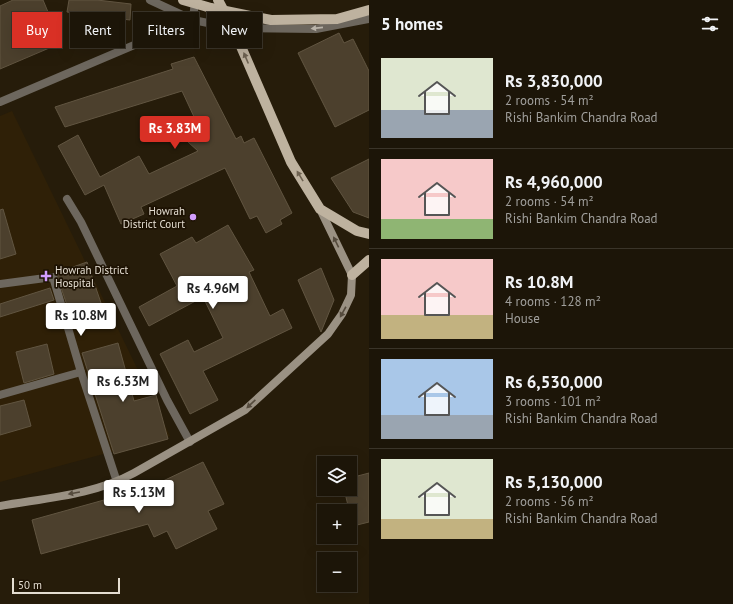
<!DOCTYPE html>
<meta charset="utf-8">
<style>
body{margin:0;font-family:"PT Sans",sans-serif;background:#251e12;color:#f1f3f6;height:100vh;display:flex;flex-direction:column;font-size:15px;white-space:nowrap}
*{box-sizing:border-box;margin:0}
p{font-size:13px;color:#a09f9c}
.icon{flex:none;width:22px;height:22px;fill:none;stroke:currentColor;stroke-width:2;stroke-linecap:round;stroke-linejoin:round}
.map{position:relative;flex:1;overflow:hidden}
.drawer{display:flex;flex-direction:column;background:#1c1508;width:364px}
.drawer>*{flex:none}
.hud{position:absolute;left:12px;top:12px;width:297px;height:36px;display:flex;gap:8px}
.fabs{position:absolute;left:317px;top:456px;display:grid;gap:8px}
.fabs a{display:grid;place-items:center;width:40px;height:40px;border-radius:0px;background:#1c1508;box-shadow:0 4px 16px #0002,0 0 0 1px #3a3429;font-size:20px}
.scale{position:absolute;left:12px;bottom:10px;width:108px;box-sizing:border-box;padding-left:4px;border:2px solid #e4ddd1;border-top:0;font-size:11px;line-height:14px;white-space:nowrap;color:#e4ddd1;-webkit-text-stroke:3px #1d1203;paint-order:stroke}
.price{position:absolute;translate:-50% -34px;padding:0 9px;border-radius:4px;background:#fff;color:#222;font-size:13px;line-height:26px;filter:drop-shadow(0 1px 2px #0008)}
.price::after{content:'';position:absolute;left:50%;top:24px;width:12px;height:9px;margin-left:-6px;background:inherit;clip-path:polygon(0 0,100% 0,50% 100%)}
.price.on{background:#d93025;color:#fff}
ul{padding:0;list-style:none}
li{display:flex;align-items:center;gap:12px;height:100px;padding:0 12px}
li+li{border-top:1px solid #3a3429}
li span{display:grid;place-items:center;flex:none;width:112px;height:80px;border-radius:0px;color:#555}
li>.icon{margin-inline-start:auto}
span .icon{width:48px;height:48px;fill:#fffc;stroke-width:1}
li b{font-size:17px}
h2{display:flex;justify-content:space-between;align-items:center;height:48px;padding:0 12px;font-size:17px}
.chip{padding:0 14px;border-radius:0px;background:#1c1508;box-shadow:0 4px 16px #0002,0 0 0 1px #3a3429;font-size:14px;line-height:36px}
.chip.on{background:#d93025;color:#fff}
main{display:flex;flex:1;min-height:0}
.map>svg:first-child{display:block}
.built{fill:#2f2007}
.building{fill:#4c402d;stroke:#615541}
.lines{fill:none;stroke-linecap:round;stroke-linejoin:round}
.minor{stroke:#6d675e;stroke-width:8}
.tertiary{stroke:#6d675e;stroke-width:8}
.secondary{stroke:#9a9183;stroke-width:8}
.primary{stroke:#beb29f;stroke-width:10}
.oneway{fill:#bab4a9}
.oneway2{fill:#6e6251}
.oneway3{fill:#554b3d}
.poi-dot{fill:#d29dfd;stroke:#1d1203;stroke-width:1.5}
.labels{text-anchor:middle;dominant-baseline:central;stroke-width:3.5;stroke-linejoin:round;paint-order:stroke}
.poi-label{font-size:11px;fill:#e4ddd1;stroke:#1d1203;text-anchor:end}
</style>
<main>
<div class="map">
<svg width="369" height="604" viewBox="0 0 369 604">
<rect width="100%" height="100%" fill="#261c0a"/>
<!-- built -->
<path class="built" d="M12,111L170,436L0,482V116Z"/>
<!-- building -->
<g class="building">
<path d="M13,0H43L61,43L0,69V6Z"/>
<path d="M69,0H97L131,4L130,20L67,12Z"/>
<path d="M339,33L344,43L353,39L369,71V110L335,127L298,53Z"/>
<path d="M194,57L236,139L241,136L244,143L254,138L292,213L280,220L282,224L266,233L257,216L250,219L225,168L141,207L144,214L121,224L104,185L85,195L58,146L78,135L100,177L139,156L149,174L198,151L188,142L202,134L182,91L65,127L55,107L173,69L171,64Z"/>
<path d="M369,159V218L353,212L331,178Z"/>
<path d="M3,209L16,254L0,259V210Z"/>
<path d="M228,225L254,270L249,272L270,316L283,309L292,328L203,371L218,400L190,414L160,354L188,340L194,352L223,338L203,297L149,326L139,307L177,286L160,254L192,237L196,243Z"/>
<path d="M87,262L101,303L70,314L56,273Z"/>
<path d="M321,268L334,300L321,332L298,280Z"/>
<path d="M50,288L54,300L0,317V304Z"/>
<path d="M118,343L134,401L156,395L168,439L114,454L82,353Z"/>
<path d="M47,344L54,374L24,383L16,352Z"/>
<path d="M24,400L31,426L0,435V406Z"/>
<path d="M203,462L224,504L208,511L217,529L176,549L167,531L154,537L148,524L41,554L32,520L122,495L123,500Z"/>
<path d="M369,473V522L353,526L344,489H350V478Z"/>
</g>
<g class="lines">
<!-- minor -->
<g class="minor">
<path d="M67,199L81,222L167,400L190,442"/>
<path d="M0,284L53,277L81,372L0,395"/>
<path d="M81,372L117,482"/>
</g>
<!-- tertiary -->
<g class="tertiary">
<path d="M150,0L193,20L233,28L316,29L369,19"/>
<path d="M193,20L195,0"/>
<path d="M0,102L193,20"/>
</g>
<!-- secondary -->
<path class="secondary" d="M0,506C45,498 94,495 134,473L245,410L328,334L342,314L351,295L352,275L320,209"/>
<!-- primary -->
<g class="primary">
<path d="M183,0L211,8L271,20L337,19L369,10"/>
<path d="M218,0L233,28L291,162L320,209L357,231L369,234"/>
<path d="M352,275L369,260"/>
</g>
</g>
<!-- one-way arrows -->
<defs><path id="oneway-solid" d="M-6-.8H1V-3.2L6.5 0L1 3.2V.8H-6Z"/></defs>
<use class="oneway" href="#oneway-solid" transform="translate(317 28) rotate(174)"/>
<g class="oneway2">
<use href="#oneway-solid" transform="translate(246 58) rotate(-113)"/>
<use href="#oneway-solid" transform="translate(300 176) rotate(-121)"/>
</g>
<g class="oneway3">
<use href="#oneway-solid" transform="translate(336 242) rotate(-116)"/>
<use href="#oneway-solid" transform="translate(343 312) rotate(119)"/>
<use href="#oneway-solid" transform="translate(251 404) rotate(137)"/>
<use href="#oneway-solid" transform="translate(74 493) rotate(170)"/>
</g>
<!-- markers -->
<g class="poi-dot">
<circle cx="193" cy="217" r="4"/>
<path d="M44 270h4v4h4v4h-4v4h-4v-4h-4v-4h4z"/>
</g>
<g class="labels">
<!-- poi labels -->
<g class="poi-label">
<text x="185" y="211">Howrah<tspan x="185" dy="13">District Court</tspan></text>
<text x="55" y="270" text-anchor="start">Howrah District<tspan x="55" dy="13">Hospital</tspan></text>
</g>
</g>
</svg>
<div class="fabs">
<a><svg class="icon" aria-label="layers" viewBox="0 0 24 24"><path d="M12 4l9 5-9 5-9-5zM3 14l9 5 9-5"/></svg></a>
<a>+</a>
<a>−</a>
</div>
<div class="scale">50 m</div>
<b class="price on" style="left:175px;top:150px">Rs 3.83M</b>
<b class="price" style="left:213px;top:310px">Rs 4.96M</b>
<b class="price" style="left:81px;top:337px">Rs 10.8M</b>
<b class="price" style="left:123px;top:403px">Rs 6.53M</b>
<b class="price" style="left:139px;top:514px">Rs 5.13M</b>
<div class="hud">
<a class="chip on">Buy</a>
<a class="chip">Rent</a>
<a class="chip">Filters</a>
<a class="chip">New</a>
</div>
</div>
<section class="drawer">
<h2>5 homes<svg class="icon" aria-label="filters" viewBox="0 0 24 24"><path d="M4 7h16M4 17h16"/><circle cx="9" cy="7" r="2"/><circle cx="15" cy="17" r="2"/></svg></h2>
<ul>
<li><span style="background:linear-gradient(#dfe7d0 65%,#9aa5b1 0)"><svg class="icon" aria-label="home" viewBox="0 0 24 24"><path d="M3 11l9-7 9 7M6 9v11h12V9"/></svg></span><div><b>Rs 3,830,000</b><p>2 rooms · 54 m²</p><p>Rishi Bankim Chandra Road</p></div></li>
<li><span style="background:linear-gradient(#f6c9c9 75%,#8fb573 0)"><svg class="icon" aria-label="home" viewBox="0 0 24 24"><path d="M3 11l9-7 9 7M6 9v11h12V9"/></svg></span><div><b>Rs 4,960,000</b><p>2 rooms · 54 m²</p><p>Rishi Bankim Chandra Road</p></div></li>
<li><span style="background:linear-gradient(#f6c9c9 70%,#c2b280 0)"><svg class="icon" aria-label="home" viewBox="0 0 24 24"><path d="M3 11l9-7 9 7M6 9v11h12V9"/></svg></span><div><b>Rs 10.8M</b><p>4 rooms · 128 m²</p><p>House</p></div></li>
<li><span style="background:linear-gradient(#a9c7e8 70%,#9aa5b1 0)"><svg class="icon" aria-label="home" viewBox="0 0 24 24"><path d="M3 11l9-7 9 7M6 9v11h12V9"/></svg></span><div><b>Rs 6,530,000</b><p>3 rooms · 101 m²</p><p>Rishi Bankim Chandra Road</p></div></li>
<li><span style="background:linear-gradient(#dfe7d0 75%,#c2b280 0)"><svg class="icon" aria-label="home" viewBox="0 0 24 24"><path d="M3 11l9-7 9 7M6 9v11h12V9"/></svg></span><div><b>Rs 5,130,000</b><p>2 rooms · 56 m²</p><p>Rishi Bankim Chandra Road</p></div></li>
</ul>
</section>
</main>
